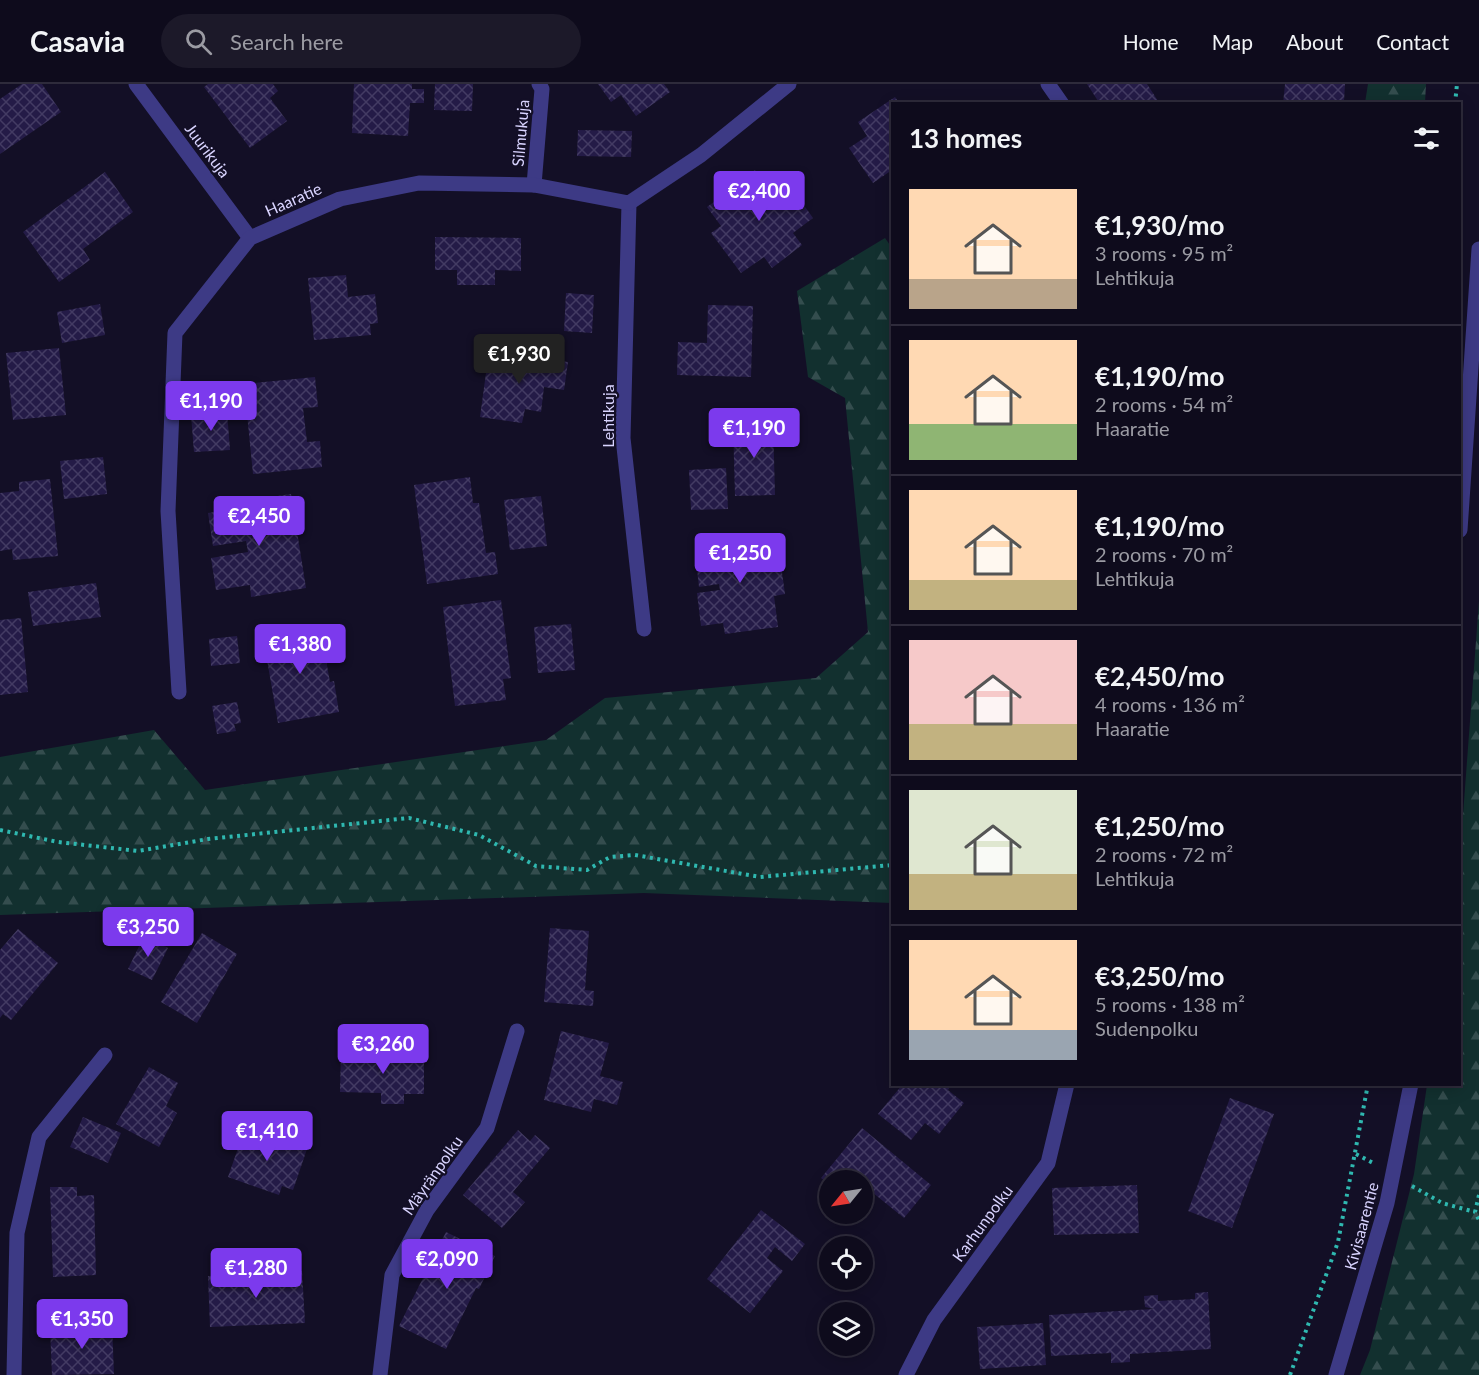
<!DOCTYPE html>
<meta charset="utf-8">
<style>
body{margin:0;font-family:Lato,sans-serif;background:#1c1929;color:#f1f3f6;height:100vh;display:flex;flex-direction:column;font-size:22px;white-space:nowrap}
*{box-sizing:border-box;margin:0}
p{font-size:20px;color:#9b9ba3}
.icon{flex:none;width:33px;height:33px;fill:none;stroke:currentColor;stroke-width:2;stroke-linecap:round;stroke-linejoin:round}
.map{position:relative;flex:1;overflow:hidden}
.sheet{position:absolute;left:891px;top:18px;width:570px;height:984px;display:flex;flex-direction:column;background:#0e0b1c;border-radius:0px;box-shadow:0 3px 15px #0003,0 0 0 2px #2e2b3b}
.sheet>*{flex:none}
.needle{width:39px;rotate:240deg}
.tools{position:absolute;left:819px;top:1086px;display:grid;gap:12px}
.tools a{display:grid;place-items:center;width:54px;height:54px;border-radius:50%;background:#0e0b1c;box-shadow:0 3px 15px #0003,0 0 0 2px #2e2b3b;font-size:30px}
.price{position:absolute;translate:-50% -51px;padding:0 14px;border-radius:6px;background:#7c3aed;color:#fff;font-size:20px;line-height:39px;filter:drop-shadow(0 2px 3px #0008)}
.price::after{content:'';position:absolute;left:50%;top:36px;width:18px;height:14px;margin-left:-9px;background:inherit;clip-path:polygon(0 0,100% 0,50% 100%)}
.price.current{background:#222;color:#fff}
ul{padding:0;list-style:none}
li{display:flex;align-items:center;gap:18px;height:150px;padding:0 18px}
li+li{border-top:2px solid #2e2b3b}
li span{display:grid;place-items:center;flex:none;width:168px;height:120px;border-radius:0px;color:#555}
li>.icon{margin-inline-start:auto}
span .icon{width:72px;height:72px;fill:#fffc;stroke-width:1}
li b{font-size:26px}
h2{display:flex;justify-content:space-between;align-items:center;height:72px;padding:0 18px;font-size:26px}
header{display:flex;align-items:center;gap:36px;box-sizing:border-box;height:84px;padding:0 30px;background:#0e0b1c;border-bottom:2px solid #2e2b3b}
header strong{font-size:28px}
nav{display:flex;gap:33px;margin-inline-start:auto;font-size:21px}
.search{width:420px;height:54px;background:#1c1929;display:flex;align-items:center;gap:15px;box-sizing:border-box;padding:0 21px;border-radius:33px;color:#9b9ba3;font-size:22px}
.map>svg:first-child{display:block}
.forest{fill:url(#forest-firs)}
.building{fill:url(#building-cross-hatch)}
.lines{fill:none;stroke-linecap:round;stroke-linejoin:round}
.path{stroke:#2fb8b0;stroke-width:4;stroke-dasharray:3 4.5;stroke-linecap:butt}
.minor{stroke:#3d3a85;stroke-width:15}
.labels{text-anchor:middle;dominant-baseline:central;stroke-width:4.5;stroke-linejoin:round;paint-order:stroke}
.street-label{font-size:16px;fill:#d9d4ff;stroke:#130f26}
</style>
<header>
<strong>Casavia</strong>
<div class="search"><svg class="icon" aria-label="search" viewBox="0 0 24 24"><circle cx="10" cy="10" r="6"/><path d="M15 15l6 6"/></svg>Search here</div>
<nav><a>Home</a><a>Map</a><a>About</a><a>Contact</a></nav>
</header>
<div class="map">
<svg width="1479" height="1291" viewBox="0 0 1479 1291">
<defs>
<pattern id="forest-firs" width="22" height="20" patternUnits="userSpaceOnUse" patternTransform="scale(1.5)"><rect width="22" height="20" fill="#12302f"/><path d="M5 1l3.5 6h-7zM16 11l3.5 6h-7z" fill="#344d4e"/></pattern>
<pattern id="building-cross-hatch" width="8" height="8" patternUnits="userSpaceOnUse" patternTransform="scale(1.5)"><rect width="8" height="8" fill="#241b47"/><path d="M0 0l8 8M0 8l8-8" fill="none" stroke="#433b63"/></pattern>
</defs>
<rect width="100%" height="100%" fill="#130f26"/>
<!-- forest -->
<g class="forest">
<path d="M1368,0H1426L1425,19H1365Z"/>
<path d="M885,154L892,164V819L644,809L0,831V673L154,646L205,706L546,656L605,614L816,594L868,548L845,314L808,293L797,207Z"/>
<path d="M1479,517V1291H1360L1370,1266L1414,1090L1427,1001L1460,1000V771Z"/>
</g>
<!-- building -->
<g class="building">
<path d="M22,0H42L61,28L0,70V15Z"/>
<path d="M208,0H273L278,7L270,14L287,37L250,64L204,3Z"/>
<path d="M354,0H412V5H424V19H410L408,52L352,49Z"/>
<path d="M435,0H473L472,27L434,26Z"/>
<path d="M598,0H664L670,8L636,32L621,11L611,18Z"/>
<path d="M1087,0H1147L1160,20H1100Z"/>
<path d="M1285,0H1345L1344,17L1334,16L1333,20H1283Z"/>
<path d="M895,13L900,20H892V86L873,99L849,64L867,52L858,38Z"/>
<path d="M578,46L632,47L631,73L577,72Z"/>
<path d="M755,86L761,94L769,88L784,108L791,103L813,134L793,149L802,161L772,184L764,173L741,189L711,149L721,142L707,123L730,106L743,124L752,118L738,99Z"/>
<path d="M105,88L133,128L83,165L90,176L59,198L23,148Z"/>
<path d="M435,153L521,154V187L495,186V201H457V186H435Z"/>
<path d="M346,191L348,213L375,210L378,239L370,240L371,251L314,256L308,194Z"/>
<path d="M566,209L594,211L592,249L564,247Z"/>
<path d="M100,220L105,251L62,259L57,228Z"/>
<path d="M708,221L753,222L751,293L677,291L678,258L707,259Z"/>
<path d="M59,264L66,331L13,336L6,269Z"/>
<path d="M489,267L568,278L564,306L544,303L541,328L525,325L522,339L480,333Z"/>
<path d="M315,293L318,323L303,324L307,358L320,357L322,383L253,390L244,300Z"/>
<path d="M227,328L230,366L194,368L191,331Z"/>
<path d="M773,338L775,411L735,412L733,339Z"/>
<path d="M103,373L107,410L64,415L60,377Z"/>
<path d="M726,384L728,425L691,426L689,386Z"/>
<path d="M470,393L473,419H479L486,469L495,468L498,490L427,500L414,401Z"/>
<path d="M50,395L58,472L13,476L12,465L0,467V409L19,407V398Z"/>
<path d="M291,410L306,504L251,513L250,501L216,506L211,474L248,468L246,457L213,462L208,429L244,423L243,417Z"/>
<path d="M541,412L547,462L510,466L504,416Z"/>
<path d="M769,449L773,482L781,481L785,510L774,512L778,543L725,550L723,539L701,542L697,509L720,506L719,500L699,503L695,467L721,463L720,455Z"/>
<path d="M96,499L101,533L33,542L28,508Z"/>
<path d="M501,516L511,594L503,595L506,616L455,622L443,523Z"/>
<path d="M21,534L28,608L0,611V536Z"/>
<path d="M571,540L575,586L538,589L534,543Z"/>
<path d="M320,543L330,598L334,597L339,628L278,639L263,553Z"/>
<path d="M237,552L240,579L211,582L209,555Z"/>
<path d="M237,618L241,639L234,640L236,647L217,650L212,622Z"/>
<path d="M550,844L589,847L585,906L594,907L593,922L544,918Z"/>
<path d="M18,845L58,879L11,936L3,930L0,934V866Z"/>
<path d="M202,849L237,870L197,939L161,918Z"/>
<path d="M144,852L168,864L152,896L128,885Z"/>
<path d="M561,947L609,959L600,992L623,998L617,1021L594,1015L591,1028L544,1016Z"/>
<path d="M341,968L424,970V1010H404V1020H381V1009L340,1008Z"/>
<path d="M149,983L178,999L166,1022L177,1029L159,1063L116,1040Z"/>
<path d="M903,1000H952L948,1006L964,1019L939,1050L925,1039L911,1056L878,1030Z"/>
<path d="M1230,1014L1274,1030L1232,1144L1188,1127Z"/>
<path d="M83,1033L121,1049L108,1079L70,1063Z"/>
<path d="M245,1044L307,1065L293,1106L282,1102L279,1111L228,1093Z"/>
<path d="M862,1044L931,1101L904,1134L862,1100V1096H830V1101L821,1094Z"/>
<path d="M518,1046L530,1057L535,1051L550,1064L513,1108L525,1118L502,1144L463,1111Z"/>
<path d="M1137,1101L1139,1149L1054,1151L1052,1104Z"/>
<path d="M50,1103H77V1112L94,1111L96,1191L53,1193Z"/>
<path d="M761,1126L805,1160L792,1177L775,1163L767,1174L783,1187L750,1229L707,1195Z"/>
<path d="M446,1148L495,1172L479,1205L476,1204L446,1265L399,1242Z"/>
<path d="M302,1187L305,1239L210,1243L208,1192Z"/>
<path d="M1208,1208L1211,1265L1130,1270V1278L1111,1279V1269L1051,1272L1049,1231L1154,1225L1145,1223L1144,1212L1158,1211V1217L1195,1215V1209Z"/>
<path d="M1043,1239L1046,1281L980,1285L977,1243Z"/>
<path d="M112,1240L114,1290L52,1291L50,1242Z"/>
</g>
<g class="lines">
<!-- path -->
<g class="path">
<path d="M1455,20L1457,0"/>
<path d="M0,746L58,758L138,767L208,755L409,734L479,751L536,782L587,786L610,773L635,771L760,793L892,781"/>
<path d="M1356,1070L1375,1080"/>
<path d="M1412,1102L1442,1119L1475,1128"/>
<path d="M1479,1111L1475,1128L1479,1136"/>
<path d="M1290,1291L1338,1158L1368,1000"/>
</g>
<!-- minor -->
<g class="minor">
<path d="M136,0L250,154"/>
<path d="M1048,0L1062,20"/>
<path d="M534,101L542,5L539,0"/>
<path d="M629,119L623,354L644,545"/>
<path d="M1460,446L1479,165"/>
<path d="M179,608L168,427L175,249L250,154L340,115L419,99L534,101L629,119L701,71L789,0"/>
<path d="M14,1291L17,1149L39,1053L105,971"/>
<path d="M380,1291L392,1191L427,1126L487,1044L517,947"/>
<path d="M906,1291L934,1236L1048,1079L1067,1000"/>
<path d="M1336,1291L1387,1119L1411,1000"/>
</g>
</g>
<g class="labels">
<!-- street labels -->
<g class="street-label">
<text transform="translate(520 49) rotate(-85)">Silmukuja</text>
<text transform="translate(208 66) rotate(53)">Juurikuja</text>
<text transform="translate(293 115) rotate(-24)">Haaratie</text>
<text transform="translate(607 332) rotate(-90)">Lehtikuja</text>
<text transform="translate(432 1091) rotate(-55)">Mäyränpolku</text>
<text transform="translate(982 1139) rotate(-54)">Karhunpolku</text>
<text transform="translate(1361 1142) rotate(-75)">Kivisaarentie</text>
</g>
</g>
</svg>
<div class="tools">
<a><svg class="needle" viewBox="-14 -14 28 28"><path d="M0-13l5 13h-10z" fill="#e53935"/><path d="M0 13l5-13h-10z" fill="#9b9ba3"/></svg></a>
<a><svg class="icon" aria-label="locate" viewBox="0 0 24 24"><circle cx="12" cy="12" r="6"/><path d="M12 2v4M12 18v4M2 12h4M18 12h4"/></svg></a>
<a><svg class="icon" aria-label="layers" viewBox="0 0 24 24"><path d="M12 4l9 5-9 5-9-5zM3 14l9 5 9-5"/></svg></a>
</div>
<b class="price" style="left:759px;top:138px">€2,400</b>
<b class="price current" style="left:519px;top:301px">€1,930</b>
<b class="price" style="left:211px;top:348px">€1,190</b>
<b class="price" style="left:754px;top:375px">€1,190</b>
<b class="price" style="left:259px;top:463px">€2,450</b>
<b class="price" style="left:740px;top:500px">€1,250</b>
<b class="price" style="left:300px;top:591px">€1,380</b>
<b class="price" style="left:148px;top:874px">€3,250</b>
<b class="price" style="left:383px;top:991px">€3,260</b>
<b class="price" style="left:267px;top:1078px">€1,410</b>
<b class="price" style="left:447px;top:1206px">€2,090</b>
<b class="price" style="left:256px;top:1215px">€1,280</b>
<b class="price" style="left:82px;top:1266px">€1,350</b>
<section class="sheet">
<h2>13 homes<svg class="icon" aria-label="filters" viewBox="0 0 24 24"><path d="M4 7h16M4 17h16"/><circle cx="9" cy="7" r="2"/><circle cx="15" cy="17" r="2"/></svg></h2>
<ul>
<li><span style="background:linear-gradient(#ffd9b3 75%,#b9a48a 0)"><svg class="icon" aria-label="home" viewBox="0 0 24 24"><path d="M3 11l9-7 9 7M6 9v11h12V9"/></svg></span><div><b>€1,930/mo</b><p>3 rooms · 95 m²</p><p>Lehtikuja</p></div></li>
<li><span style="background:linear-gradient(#ffd9b3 70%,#8fb573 0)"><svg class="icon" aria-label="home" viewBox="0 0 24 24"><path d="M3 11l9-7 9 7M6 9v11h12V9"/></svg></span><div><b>€1,190/mo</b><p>2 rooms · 54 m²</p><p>Haaratie</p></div></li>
<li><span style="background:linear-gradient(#ffd9b3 75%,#c2b280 0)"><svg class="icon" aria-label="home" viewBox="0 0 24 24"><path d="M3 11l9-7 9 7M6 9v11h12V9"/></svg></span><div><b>€1,190/mo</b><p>2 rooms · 70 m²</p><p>Lehtikuja</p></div></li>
<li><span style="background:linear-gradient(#f6c9c9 70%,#c2b280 0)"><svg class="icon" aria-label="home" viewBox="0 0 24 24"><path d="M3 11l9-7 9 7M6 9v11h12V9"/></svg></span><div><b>€2,450/mo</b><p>4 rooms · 136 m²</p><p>Haaratie</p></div></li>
<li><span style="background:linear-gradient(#dfe7d0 70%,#c2b280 0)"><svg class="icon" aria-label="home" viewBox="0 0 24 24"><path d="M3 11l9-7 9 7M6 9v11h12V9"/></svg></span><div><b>€1,250/mo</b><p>2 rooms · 72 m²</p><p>Lehtikuja</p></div></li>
<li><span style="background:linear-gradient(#ffd9b3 75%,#9aa5b1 0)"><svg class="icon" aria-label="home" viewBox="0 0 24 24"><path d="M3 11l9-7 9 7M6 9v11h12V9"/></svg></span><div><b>€3,250/mo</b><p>5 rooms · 138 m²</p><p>Sudenpolku</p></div></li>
</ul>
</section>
</div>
